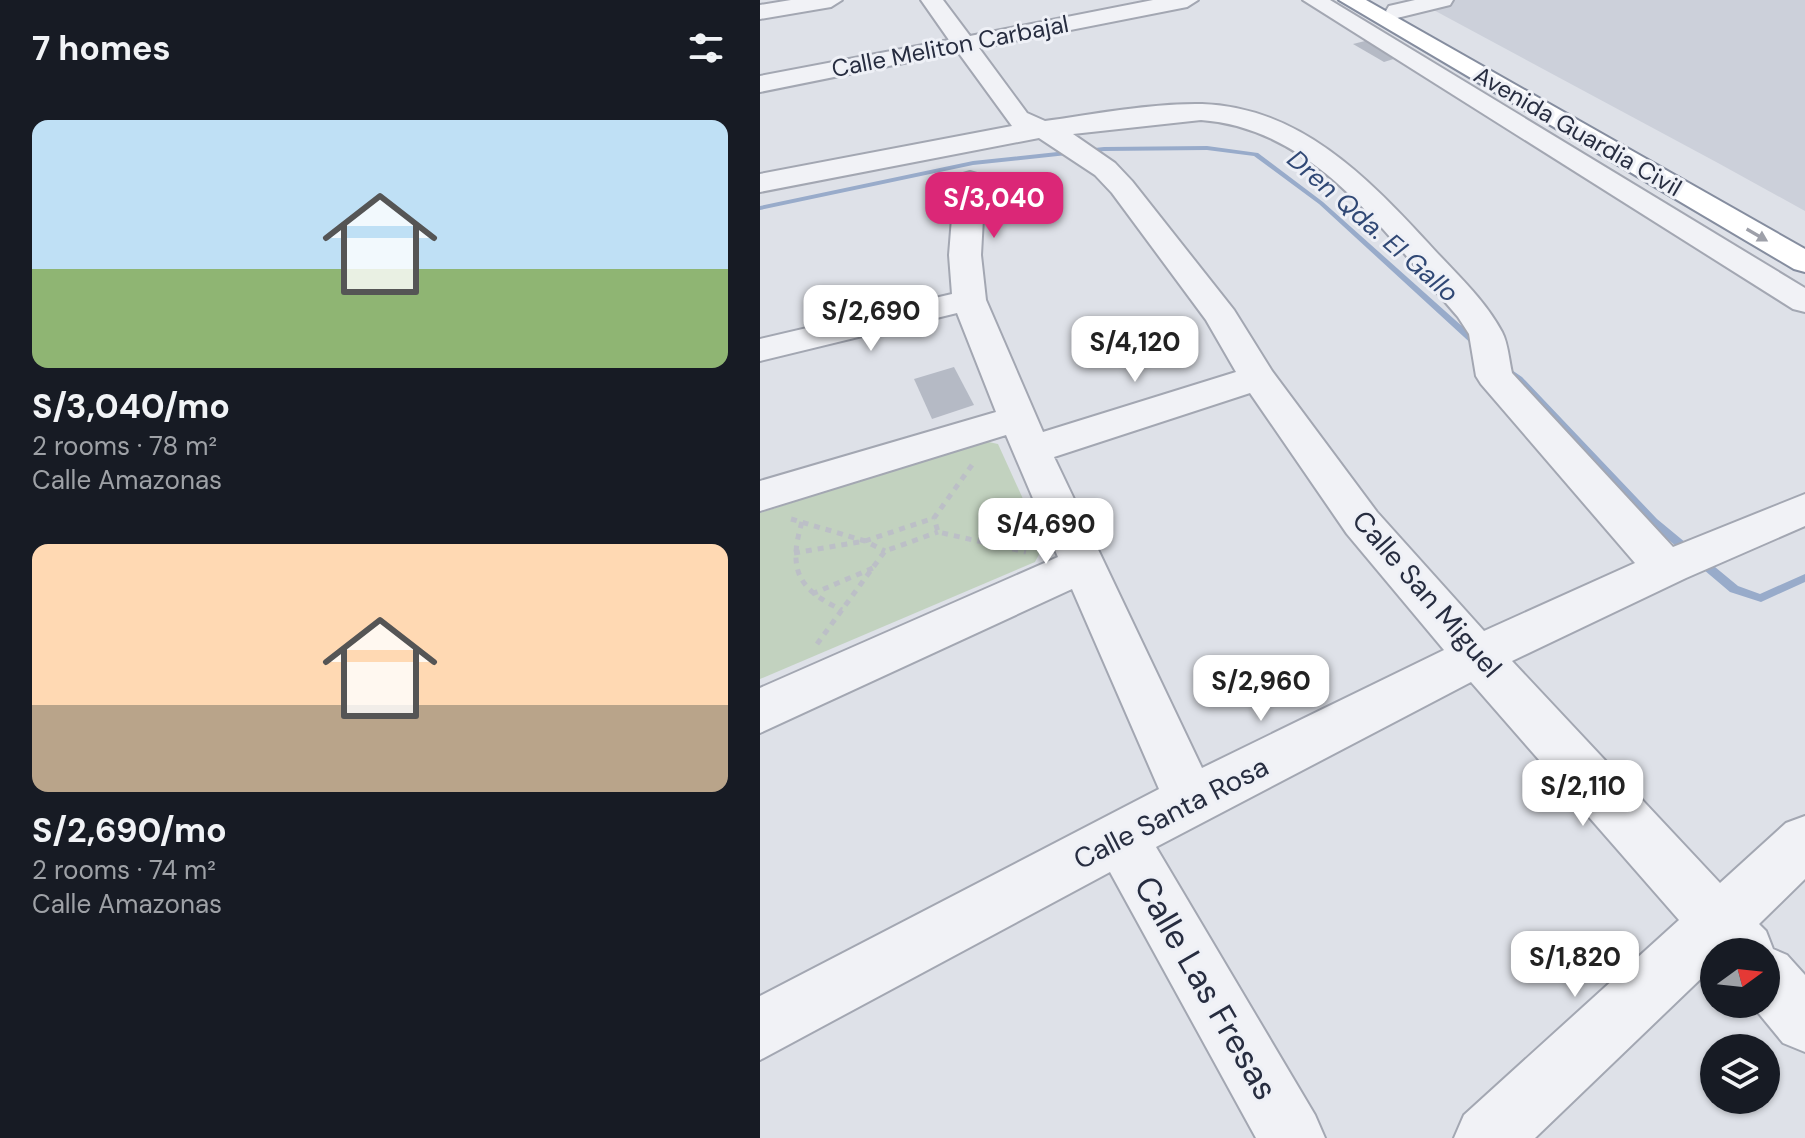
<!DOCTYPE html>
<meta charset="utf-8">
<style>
body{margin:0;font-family:"DM Sans",sans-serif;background:#242831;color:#f1f3f6;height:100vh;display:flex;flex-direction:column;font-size:30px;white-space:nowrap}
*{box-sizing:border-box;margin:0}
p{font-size:26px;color:#9ea1a6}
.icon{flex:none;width:44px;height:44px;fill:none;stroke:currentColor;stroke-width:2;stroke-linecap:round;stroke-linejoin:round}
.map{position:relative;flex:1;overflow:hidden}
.drawer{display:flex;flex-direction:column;background:#171b24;width:760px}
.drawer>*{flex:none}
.needle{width:52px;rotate:75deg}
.buttons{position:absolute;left:940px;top:938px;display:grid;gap:16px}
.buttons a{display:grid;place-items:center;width:80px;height:80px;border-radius:50%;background:#171b24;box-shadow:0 2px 6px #0004;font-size:40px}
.price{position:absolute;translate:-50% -68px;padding:0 18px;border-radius:16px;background:#fff;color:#222;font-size:26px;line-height:52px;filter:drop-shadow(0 2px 4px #0008)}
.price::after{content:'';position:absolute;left:50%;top:48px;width:24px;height:18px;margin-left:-12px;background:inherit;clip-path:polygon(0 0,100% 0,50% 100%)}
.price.on{background:#db2777;color:#fff}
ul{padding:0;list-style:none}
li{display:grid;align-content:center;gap:16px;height:424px;padding:0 32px}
li span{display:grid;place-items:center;height:248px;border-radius:16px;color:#555}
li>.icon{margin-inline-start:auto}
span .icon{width:144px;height:144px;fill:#fffc;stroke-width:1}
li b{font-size:34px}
h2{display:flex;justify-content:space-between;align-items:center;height:96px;padding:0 32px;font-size:34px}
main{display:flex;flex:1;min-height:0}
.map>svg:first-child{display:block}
.built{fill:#ccd0da}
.green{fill:#c2d2bf}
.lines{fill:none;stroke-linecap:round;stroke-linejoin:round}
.stream{fill:#98abca;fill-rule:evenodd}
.building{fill:#b5bac5}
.minor-casing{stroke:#a3a7b2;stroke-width:4}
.highway-casing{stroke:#858d9f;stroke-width:4}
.path{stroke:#bcbfc7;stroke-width:5;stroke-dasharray:6 6;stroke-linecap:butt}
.minor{fill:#f1f2f6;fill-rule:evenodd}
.highway{fill:#fff;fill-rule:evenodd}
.oneway{fill:#9ea0a9}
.labels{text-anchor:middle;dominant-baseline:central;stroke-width:6;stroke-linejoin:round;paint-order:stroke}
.far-street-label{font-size:24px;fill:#272d40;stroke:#eef0f6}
.far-water-label{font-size:26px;font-style:italic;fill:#304875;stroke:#eef0f6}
.street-label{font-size:28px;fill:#272d40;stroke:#eef0f6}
.near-street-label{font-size:34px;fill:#272d40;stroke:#eef0f6}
</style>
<main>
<section class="drawer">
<h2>7 homes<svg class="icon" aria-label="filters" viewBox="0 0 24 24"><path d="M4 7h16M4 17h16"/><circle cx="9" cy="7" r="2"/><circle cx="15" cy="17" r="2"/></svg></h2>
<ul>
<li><span style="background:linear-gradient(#bfe0f5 60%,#8fb573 0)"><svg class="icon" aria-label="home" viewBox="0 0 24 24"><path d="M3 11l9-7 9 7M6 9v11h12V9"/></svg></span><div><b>S/3,040/mo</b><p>2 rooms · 78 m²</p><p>Calle Amazonas</p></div></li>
<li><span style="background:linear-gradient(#ffd9b3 65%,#b9a48a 0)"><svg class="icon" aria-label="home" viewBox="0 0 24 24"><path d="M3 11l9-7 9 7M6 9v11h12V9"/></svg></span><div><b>S/2,690/mo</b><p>2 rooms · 74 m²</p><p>Calle Amazonas</p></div></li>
</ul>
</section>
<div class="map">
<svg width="1045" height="1138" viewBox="0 0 1045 1138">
<rect width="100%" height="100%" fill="#dee1e8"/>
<!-- built -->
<path class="built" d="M655,0H1045V211L958,163Z"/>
<!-- green -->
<path class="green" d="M224,441L238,444L284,545L275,562L0,679V513Z"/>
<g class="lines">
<!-- stream -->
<g class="stream">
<path d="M447,146L498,153L563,202L722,344V348H716L559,204L494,156L447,150L344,151L213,165L0,210V206L213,161L344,147Z"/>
<path d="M743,364L762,377L897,519L978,586L1000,594L1045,574V582L1001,602L970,592L891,525L756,381L740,369L739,367Z"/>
</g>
</g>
<!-- building -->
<g class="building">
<path d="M609,40L640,57L624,62L593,44Z"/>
<path d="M194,367L214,405L172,419L154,379Z"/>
</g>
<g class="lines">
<defs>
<g id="minor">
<path d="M31,0H82L71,7L0,19V5Z"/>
<path d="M161,0H183L210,36L393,0H438L427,7L219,48L267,113L285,121C336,114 391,103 442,104C539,107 607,177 668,243C693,271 724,298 742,332C748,343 749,360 752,373L913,547L1045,494V526L926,578L752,661L960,883L1026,823L1045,816V879L999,924L1006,931L1013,949L1027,955L1045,975V1052L1023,1043L991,1004H1006V952H954V966L775,1138H694L704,1115L919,920L711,682L396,847L555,1115L565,1138H496L350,872L0,1060V996L399,789L312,589L0,733V688L298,557L246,435L0,511V481L236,412L197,313L0,361V339L192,294L189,255L195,181L200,175L210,172L220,175L225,181L221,255L226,300L283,432L476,372L446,320L352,193L335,175L279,138L0,192V174L252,126L198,52L0,92V76L189,40ZM441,120C556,128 628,237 698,317L709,334L716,376L721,384L875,563L724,631L617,512L512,371L474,310L372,181L355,163L313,134ZM490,393L587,534L684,650L442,768L294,457Z"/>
<path d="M543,0H570L1045,288V312L1033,309Z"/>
<path d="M655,0H693L690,5L637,18L629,16L626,11L629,6Z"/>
</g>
<path id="highway" d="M579,0H606L1045,249V272L1034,269Z"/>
</defs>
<!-- minor casing -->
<use href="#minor" class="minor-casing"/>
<!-- highway casing -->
<use href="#highway" class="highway-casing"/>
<!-- path -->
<g class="path">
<path d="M212,465L174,518L178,532L266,552"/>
<path d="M31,519L105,541L125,551"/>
<path d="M42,522C28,569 37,589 82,610"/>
<path d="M34,553L105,541L174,518"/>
<path d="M52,594L113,568"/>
<path d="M57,644L125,551L178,532"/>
</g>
<!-- minor -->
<use href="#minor" class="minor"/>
<!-- highway -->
<use href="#highway" class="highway"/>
</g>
<!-- one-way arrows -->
<defs><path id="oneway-solid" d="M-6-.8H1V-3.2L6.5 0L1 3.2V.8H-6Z" transform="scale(2)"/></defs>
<use class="oneway" href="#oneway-solid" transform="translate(997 235) rotate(30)"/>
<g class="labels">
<!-- far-street labels -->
<g class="far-street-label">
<text transform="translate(190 46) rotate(-11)">Calle Meliton Carbajal</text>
<text transform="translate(818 131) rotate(30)">Avenida Guardia Civil</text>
</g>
<!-- far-water labels -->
<g class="far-water-label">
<text transform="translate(613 226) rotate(41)">Dren Qda. El Gallo</text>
</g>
<!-- street labels -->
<g class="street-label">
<text transform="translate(667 594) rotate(49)">Calle San Miguel</text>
<text transform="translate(411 813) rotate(-27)">Calle Santa Rosa</text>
</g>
<!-- near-street labels -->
<g class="near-street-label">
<text transform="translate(446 988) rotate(60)">Calle Las Fresas</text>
</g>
</g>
</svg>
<div class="buttons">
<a><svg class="needle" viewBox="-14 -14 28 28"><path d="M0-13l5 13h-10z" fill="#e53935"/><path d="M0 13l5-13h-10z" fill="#9ea1a6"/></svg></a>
<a><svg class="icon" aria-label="layers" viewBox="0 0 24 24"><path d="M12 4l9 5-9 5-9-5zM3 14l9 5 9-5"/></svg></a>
</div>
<b class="price on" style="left:234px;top:240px">S/3,040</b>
<b class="price" style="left:111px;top:353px">S/2,690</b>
<b class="price" style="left:375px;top:384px">S/4,120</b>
<b class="price" style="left:286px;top:566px">S/4,690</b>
<b class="price" style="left:501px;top:723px">S/2,960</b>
<b class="price" style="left:823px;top:828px">S/2,110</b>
<b class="price" style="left:815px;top:999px">S/1,820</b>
</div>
</main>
